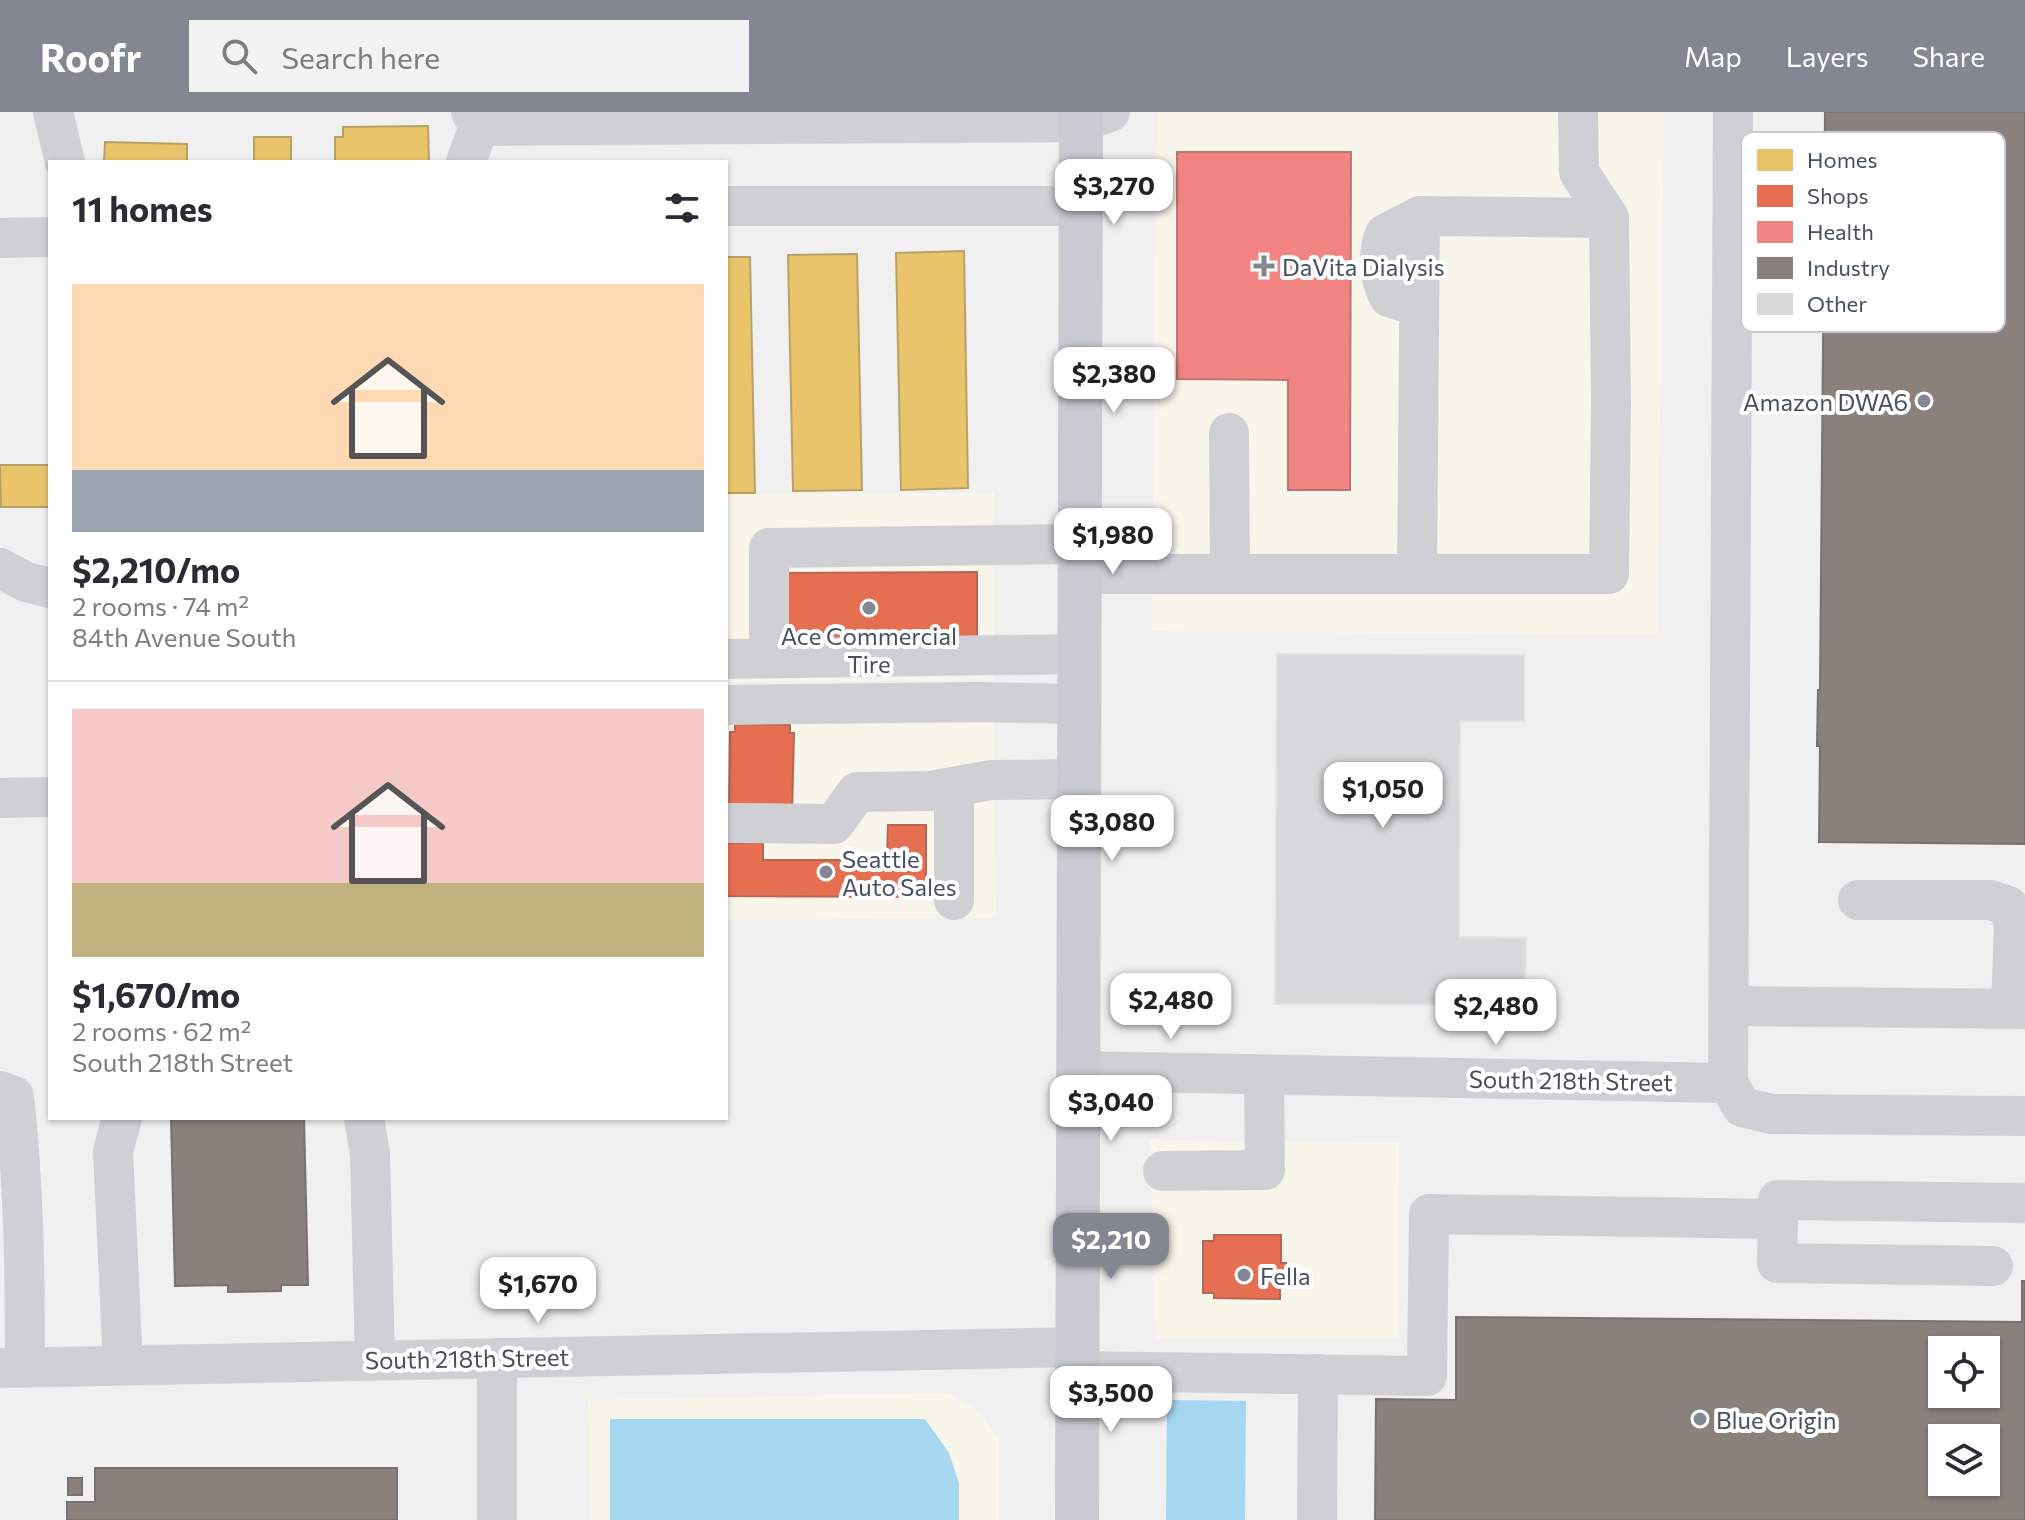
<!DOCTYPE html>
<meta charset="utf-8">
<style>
body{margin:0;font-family:Commissioner,sans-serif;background:#f2f2f3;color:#2b2b33;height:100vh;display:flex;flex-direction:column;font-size:30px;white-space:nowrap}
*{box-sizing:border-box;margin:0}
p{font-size:26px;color:#7c7c81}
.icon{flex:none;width:44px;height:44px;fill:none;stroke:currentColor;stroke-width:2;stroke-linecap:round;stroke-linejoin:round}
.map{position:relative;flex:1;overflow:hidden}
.side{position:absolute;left:48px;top:48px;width:680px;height:960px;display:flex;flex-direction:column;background:#fff;border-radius:0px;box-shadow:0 2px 6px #0004}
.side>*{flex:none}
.fabs{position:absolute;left:1928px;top:1224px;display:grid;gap:16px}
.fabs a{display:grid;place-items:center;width:72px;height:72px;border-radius:0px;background:#fff;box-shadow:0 2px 6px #0004;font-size:40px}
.price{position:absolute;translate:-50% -68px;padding:0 18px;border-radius:16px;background:#fff;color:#222;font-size:26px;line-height:52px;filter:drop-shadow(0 2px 4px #0008)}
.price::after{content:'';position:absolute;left:50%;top:48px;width:24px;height:18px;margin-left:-12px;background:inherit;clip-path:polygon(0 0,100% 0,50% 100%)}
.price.selected{background:#828791;color:#fff}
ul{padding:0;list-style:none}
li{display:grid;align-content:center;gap:16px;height:424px;padding:0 24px}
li+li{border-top:2px solid #e1e1e2}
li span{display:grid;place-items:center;height:248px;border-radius:0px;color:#555}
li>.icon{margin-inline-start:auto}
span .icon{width:144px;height:144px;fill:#fffc;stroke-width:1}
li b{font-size:34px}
h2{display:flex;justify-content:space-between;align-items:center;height:96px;padding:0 24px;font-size:34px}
header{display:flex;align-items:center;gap:48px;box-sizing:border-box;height:112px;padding:0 40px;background:#828791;color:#fff}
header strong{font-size:38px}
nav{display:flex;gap:44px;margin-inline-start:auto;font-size:28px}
.search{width:560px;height:72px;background:#f2f2f3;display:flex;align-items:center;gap:20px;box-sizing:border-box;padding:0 28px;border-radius:0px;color:#7c7c81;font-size:30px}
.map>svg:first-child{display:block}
.commercial{fill:#f8f6eb}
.water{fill:#a5d7f1}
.homes{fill:#e9c46a;stroke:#b8a166;stroke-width:2}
.shops{fill:#e76f51;stroke:#b76555;stroke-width:2}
.health{fill:#f28482;stroke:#be7477;stroke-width:2}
.industry{fill:#8a817c;stroke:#767273;stroke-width:2;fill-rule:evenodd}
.building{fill:#d8d8da;stroke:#e2e2e3;stroke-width:2}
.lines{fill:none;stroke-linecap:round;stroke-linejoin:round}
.minor{stroke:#ced0d4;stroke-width:40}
.major{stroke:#c8cbd1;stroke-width:44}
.poi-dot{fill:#828791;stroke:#fff;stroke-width:3}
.labels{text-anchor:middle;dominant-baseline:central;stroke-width:8;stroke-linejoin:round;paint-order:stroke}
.poi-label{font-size:24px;fill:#464f5e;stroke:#fff;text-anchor:start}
.street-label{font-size:24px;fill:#464f5e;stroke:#fff}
.key{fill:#fff;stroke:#c8cacf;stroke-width:2}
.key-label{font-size:22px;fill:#464f5e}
</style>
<header>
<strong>Roofr</strong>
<div class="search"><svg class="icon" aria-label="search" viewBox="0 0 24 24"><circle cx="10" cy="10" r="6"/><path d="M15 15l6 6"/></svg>Search here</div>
<nav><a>Map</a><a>Layers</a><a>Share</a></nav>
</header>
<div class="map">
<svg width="2025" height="1408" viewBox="0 0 2025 1408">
<rect width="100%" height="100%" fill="#f1f0f0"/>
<!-- commercial -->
<g class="commercial">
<path d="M1157,0H1664L1657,523L1152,519Z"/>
<path d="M994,381V568L726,570V382Z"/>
<path d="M994,611L996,806L726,808V613Z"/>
<path d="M1150,1028L1399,1031L1398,1226H1156Z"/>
<path d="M948,1281L979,1300L999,1327V1408H591L588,1288Z"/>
</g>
<!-- water -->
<g class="water">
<path d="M1167,1288L1246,1289L1245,1408H1166Z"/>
<path d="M610,1307H925L949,1341L959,1371V1408H610Z"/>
</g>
<!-- homes -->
<g class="homes">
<path d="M428,14L429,50H335V25H343V15Z"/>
<rect x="254" y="25" width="37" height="25"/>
<path d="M105,30L187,32V50H104Z"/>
<path d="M964,139L968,376L901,378L896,141Z"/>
<path d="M857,142L862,378L793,379L788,143Z"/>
<path d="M726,145H750L755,381H726Z"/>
<path d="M0,353H50V395H1Z"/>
</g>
<!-- shops -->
<g class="shops">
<path d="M977,460V526L781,527V461Z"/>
<path d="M735,612L790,613V621H794L792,702H729L730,620H735Z"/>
<path d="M888,713H926V785L726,784V731H763V748H869V746H887Z"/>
<path d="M1214,1123H1281V1151H1286V1174H1280V1187L1214,1186V1181H1203V1129H1214Z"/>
</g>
<!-- health -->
<path class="health" d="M1177,40H1351L1350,378H1288V268L1177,267Z"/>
<!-- industry -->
<g class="industry">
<path d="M1825,0H2025V732L1819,730L1820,634H1817L1818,578H1820Z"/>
<path d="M171,1006H304L308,1173H281V1179L228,1180V1173L175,1174Z"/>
<path d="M2022,1169H2025V1408H1375L1376,1287L1456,1288V1205L2022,1210ZM1942,1238H1986V1282H1942ZM1942,1326H1986V1370H1942Z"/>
<path d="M95,1356H397V1408H67V1390H95Z"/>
<rect x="68" y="1366" width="14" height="17"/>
</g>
<!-- building -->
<path class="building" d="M1277,542L1524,543V609H1460L1459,825L1526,826L1525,893L1275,892Z"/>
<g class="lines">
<!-- minor -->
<g class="minor">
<path d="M53,0L65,50"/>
<path d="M1733,0L1728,971L1742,995L1772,1002L2025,1004"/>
<path d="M479,14L1080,10L1110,0"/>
<path d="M466,50L479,14L471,0"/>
<path d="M726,94H1080"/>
<path d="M0,126L50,125"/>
<path d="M1419,195L1389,185C1379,167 1377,140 1385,122L1420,104L1609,106"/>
<path d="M1229,321L1230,462"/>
<path d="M0,456L26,470L50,476"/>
<path d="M1079,462H1609L1611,290L1609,106L1579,60L1578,0"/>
<path d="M1417,462L1420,104"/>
<path d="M769,546V436L1079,432"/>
<path d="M726,547L1079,542"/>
<path d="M726,593L976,590L1079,592"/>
<path d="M0,686L50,685"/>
<path d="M726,711L834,712L857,680L930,679L991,668L1079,667"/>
<path d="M954,788V675"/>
<path d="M1858,788H1990L2008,794L2014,812L2011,896"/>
<path d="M1728,894L2025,897"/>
<path d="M1078,959L1728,971"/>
<path d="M0,979L14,984C24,1074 25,1165 25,1255"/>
<path d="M122,1006L113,1039L123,1253"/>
<path d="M364,1006L370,1042L375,1248"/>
<path d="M1163,1059L1265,1058L1264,963"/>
<path d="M1778,1107V1088L2025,1091"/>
<path d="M497,1246V1408"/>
<path d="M0,1256L1077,1235"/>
<path d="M1077,1259L1427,1264L1429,1102L1778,1107L1777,1151L1993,1154"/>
<path d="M1317,1408L1318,1262"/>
</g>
<!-- major -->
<path class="major" d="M1077,1408L1081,0"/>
</g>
<!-- markers -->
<g class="poi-dot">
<path d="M1260 142h8v8h8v8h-8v8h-8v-8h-8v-8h8z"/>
<circle cx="1924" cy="289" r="8"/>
<circle cx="869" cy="496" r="8"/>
<circle cx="826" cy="760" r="8"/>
<circle cx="1244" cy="1163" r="8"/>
<circle cx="1700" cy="1307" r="8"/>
</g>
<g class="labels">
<!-- poi labels -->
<g class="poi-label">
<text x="1282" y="154">DaVita Dialysis</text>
<text x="1908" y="289" text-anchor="end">Amazon DWA6</text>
<text x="869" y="523" text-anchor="middle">Ace Commercial<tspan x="869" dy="28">Tire</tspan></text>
<text x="842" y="746">Seattle<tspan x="842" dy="28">Auto Sales</tspan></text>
<text x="1260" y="1163">Fella</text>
<text x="1716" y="1307">Blue Origin</text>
</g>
<!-- street labels -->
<g class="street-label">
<text transform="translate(1571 968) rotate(1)">South 218th Street</text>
<text transform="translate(467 1246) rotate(-1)">South 218th Street</text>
</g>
</g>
<!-- legend -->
<rect x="1741" y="20" width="264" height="200" rx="12" class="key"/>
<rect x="1757" y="37" width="36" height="22" fill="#e9c46a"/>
<rect x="1757" y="73" width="36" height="22" fill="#e76f51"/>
<rect x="1757" y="109" width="36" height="22" fill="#f28482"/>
<rect x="1757" y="145" width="36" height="22" fill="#8a817c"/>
<rect x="1757" y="181" width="36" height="22" fill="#d8d8da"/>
<g class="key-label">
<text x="1807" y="56">Homes</text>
<text x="1807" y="92">Shops</text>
<text x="1807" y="128">Health</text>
<text x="1807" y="164">Industry</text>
<text x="1807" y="200">Other</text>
</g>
</svg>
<div class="fabs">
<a><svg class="icon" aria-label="locate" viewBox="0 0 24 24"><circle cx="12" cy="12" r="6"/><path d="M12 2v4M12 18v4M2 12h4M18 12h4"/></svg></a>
<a><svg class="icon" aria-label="layers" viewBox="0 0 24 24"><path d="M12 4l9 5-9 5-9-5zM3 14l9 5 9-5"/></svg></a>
</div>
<b class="price" style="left:1114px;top:115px">$3,270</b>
<b class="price" style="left:1114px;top:303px">$2,380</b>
<b class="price" style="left:1113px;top:464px">$1,980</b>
<b class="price" style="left:1383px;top:718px">$1,050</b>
<b class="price" style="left:1112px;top:751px">$3,080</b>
<b class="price" style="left:1171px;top:929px">$2,480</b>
<b class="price" style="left:1496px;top:935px">$2,480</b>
<b class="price" style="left:1111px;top:1031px">$3,040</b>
<b class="price selected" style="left:1111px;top:1169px">$2,210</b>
<b class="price" style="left:538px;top:1213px">$1,670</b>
<b class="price" style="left:1111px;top:1322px">$3,500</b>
<section class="side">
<h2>11 homes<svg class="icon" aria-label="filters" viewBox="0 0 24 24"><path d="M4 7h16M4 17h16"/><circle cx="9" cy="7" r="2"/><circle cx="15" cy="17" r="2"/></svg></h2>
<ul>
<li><span style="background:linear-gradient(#ffd9b3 75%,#9aa5b1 0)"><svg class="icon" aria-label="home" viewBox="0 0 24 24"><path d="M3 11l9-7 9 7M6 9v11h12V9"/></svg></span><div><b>$2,210/mo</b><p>2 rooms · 74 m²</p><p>84th Avenue South</p></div></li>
<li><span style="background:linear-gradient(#f6c9c9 70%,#c2b280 0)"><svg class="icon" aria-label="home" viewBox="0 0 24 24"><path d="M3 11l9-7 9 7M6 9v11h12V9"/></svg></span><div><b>$1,670/mo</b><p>2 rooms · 62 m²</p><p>South 218th Street</p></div></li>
</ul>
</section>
</div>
